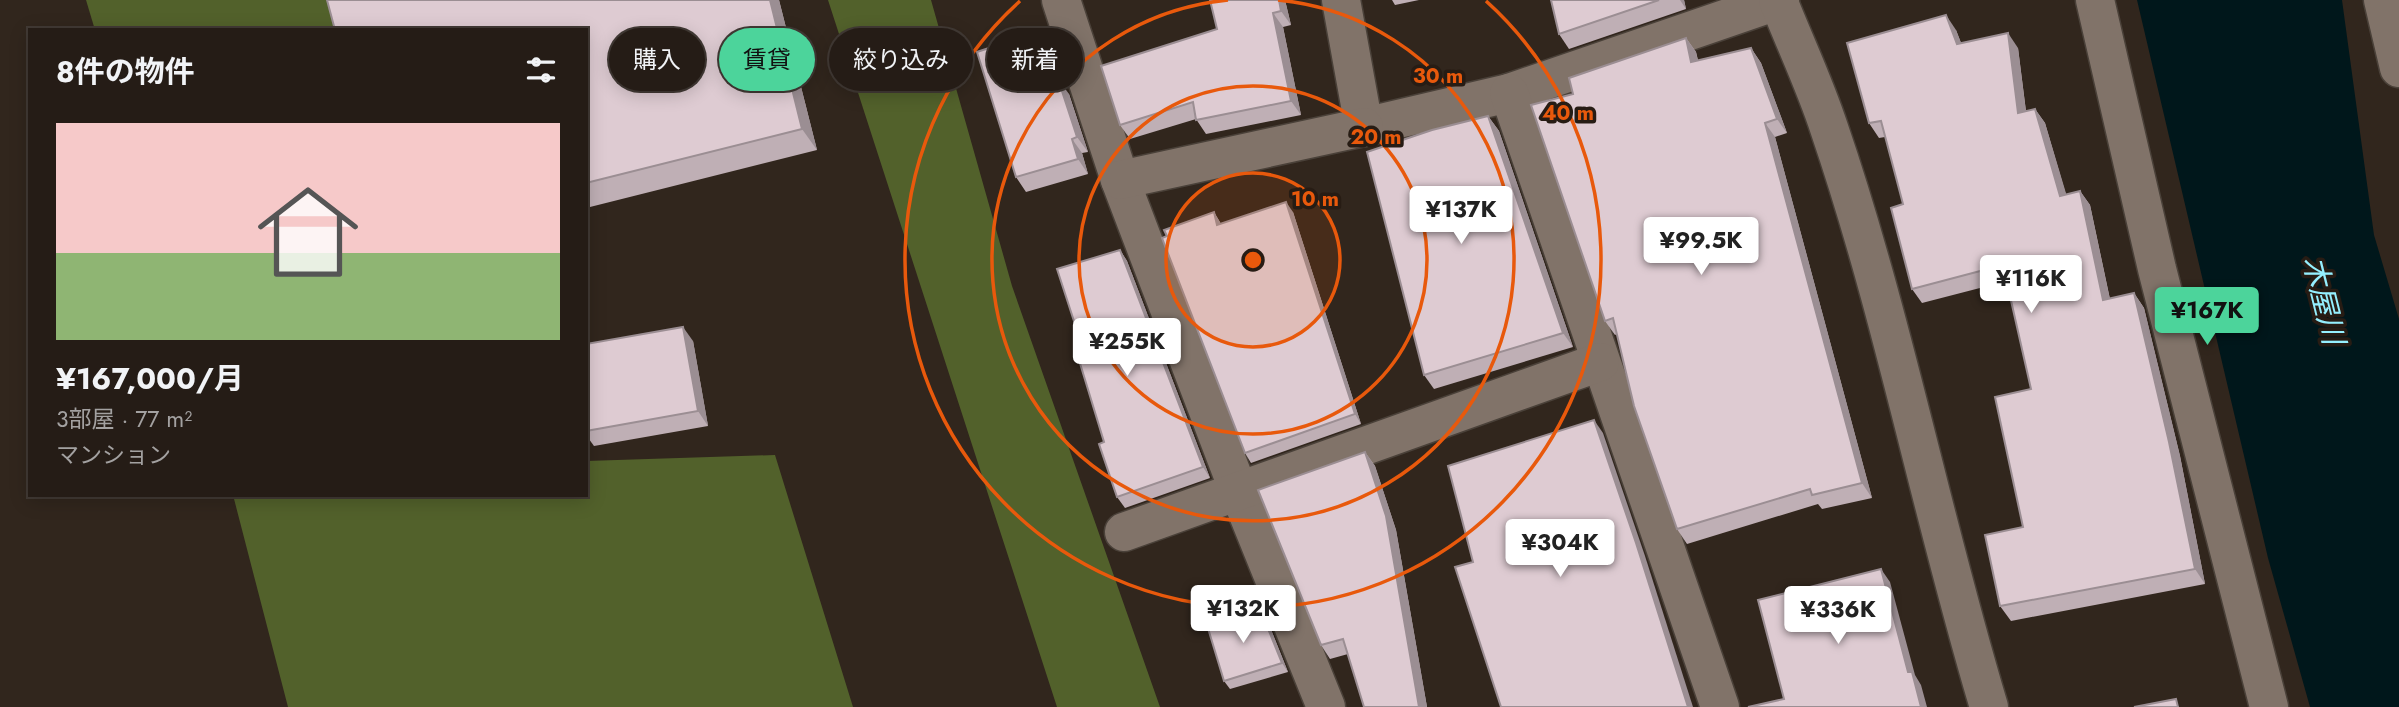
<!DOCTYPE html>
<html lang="ja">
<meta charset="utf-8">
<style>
body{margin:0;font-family:Jost,"Noto Sans JP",sans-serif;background:#2d251f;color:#f1f3f6;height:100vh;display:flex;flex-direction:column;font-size:26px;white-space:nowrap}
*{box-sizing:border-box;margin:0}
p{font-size:23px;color:#a3a1a1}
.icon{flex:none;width:38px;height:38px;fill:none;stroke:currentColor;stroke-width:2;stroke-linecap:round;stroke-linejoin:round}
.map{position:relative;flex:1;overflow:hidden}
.sheet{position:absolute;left:28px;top:28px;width:560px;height:469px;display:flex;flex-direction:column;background:#251c16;border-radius:0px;box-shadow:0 4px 18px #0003,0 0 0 2px #423a35}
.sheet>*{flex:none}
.hud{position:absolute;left:609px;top:28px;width:665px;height:63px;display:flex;gap:14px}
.price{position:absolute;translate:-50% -60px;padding:0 16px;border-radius:7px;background:#fff;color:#222;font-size:23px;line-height:46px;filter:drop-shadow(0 2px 4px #0008)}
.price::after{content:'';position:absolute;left:50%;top:42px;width:21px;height:16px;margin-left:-10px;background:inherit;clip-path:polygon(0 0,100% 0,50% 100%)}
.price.on{background:#4cd49b;color:#111}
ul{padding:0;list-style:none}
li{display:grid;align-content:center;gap:14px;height:371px;padding:0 28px}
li+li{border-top:2px solid #423a35}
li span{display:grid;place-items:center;height:217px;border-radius:0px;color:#555}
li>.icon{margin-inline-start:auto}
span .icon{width:126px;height:126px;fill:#fffc;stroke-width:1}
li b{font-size:30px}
h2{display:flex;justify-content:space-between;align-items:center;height:84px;padding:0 28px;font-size:30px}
.chip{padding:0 24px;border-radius:32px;background:#251c16;box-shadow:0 4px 18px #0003,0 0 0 2px #423a35;font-size:24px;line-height:63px}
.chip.on{background:#4cd49b;color:#111}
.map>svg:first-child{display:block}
.forest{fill:#52612b}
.water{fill:#00171b}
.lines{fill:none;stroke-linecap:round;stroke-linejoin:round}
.minor-casing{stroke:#4a4139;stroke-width:41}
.minor{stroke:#817369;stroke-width:38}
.wall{fill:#bfafb5}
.shaded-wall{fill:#9b8e93}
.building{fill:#decbd2;stroke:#9b8e93;stroke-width:2}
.ring{fill:none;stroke:#e8590c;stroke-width:3.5}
.labels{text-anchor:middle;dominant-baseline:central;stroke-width:7;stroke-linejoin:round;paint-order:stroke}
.water-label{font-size:30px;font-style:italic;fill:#95effe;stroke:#271c14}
.centre{fill:#e8590c;stroke:#271c14;stroke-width:3.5}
.ring-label{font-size:21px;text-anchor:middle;font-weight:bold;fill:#e8590c;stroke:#271c14;stroke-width:7;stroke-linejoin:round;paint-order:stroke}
</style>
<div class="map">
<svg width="2399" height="707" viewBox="0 0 2399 707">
<rect width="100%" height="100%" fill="#31261d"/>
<!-- forest -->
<g class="forest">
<path d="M86,0H336L340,30H95Z"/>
<path d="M828,0H931L1012,286L1160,707H1057Z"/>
<path d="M775,455L853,707H288L233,495H586V461Z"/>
</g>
<!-- water -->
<path class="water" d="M2137,0H2342L2374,235L2399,319V707H2310L2268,558Z"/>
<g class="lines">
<defs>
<g id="minor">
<path d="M1061,0L1120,180L1239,492L1326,707"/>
<path d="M1341,0L1364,127L1509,93L1780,0"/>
<path d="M1778,0C1795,43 1815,85 1829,128C1894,318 1931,515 1989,707"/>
<path d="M2095,0L2157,269L2269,707"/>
<path d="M2383,0L2399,68"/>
<path d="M1509,93L1720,707"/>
<path d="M1120,180L1364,127"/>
<path d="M1124,532L1600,362"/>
</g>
</defs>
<!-- minor casing -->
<use href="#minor" class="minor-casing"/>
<!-- minor -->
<use href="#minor" class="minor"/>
</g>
<!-- wall -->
<g class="wall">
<path d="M327,0H779L817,150L586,208V30Z"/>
<path d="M1285,0L1291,25L1283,27L1301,115L1206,134L1196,119L1130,139L1120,125L1217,29Z"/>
<path d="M1392,0H1419L1395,5Z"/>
<path d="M1551,0H1684L1686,9L1569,49L1559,34Z"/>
<path d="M1956,30L1961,43L2018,48L2026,111L2035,109L2045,123L2066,195L2080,191L2090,205L2110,299L2134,293L2144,308L2180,456L2205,584L2011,621L2000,606L2023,527L2031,389L2007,281L1922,303L1912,289L1903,204L1885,137L1879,138L1869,123Z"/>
<path d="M1686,38L1696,52L1698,60L1751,48L1761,63L1787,133L1775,137L1872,498L1822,509L1818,504L1687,544L1677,529L1617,334L1615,335L1605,321Z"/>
<path d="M1032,52L1042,84L1069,94L1088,152L1082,153L1088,174L1026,192L1016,177Z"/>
<path d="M1488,116L1499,131L1573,347L1434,389L1424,375Z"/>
<path d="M1214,212L1221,224L1293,212L1361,424L1251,463L1245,453Z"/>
<path d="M1120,250L1127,261L1210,478L1125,508L1117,497L1086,358Z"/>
<path d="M693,341L708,426L594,446L586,435V344Z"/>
<path d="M1365,452L1375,466L1396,530L1427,707H1364L1348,654L1330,659L1321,645Z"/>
<path d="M1266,617L1288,672L1230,689L1224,681Z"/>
</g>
<!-- shaded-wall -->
<g class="shaded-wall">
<path d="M770,0H779L817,150L802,129Z"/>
<path d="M1279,0H1285L1291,25L1281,11Z"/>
<path d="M1680,0H1684L1686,9Z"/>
<path d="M1273,13L1283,27L1301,115L1291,101Z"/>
<path d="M1946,15L1956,30L1967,58L1957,44Z"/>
<path d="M2008,33L2018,48L2028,128L2018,113Z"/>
<path d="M1022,37L1032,52L1047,100L1037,86Z"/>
<path d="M1686,38L1696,52L1701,76L1691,62Z"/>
<path d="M1751,48L1761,63L1787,133L1777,119Z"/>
<path d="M1058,79L1069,94L1088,152L1077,137Z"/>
<path d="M2035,109L2045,123L2071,210L2060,196Z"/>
<path d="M1488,116L1499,131L1573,347L1563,333Z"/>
<path d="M1765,123L1775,137L1872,498L1862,483Z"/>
<path d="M1072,139L1082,153L1088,174L1078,159Z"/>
<path d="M2080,191L2090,205L2113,314L2103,300Z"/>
<path d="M1286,202L1293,212L1361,424L1355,414Z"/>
<path d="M1214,212L1220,222L1224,235L1217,225Z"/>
<path d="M1120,250L1127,261L1210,478L1203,467Z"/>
<path d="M2134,293L2144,308L2180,456L2205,584L2195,569Z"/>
<path d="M683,327L693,341L708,426L698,411Z"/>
<path d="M1594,420L1603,433L1645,556L1693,707H1688Z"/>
<path d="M1365,452L1375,466L1396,530L1427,707H1419Z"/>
<path d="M1881,569L1890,582L1915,675L1921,685L1927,707H1921L1908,672Z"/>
<path d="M1260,609L1266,617L1288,672L1282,663Z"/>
</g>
<!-- building -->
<g class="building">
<path d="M327,0H770L802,129L586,183V30H335Z"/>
<path d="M1210,0H1279L1281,11L1273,13L1291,101L1196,120L1193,102L1120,125L1101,66L1217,29Z"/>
<path d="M1551,0H1659L1559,34Z"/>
<path d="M1946,15L1957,44L2008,33L2018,113L2035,109L2060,196L2080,191L2103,300L2134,293L2169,442L2195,569L2000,606L1985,535L2023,527L1995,397L2031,389L2003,265L1912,289L1891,208L1903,204L1881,121L1869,123L1847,43Z"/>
<path d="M1022,37L1037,86L1058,79L1077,137L1072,139L1078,159L1016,177L977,52Z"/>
<path d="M1686,38L1691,62L1751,48L1777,119L1765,123L1862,483L1812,495L1810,489L1677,529L1634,406L1613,318L1605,321L1531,105L1573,94L1569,78Z"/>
<path d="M1488,116L1563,333L1424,375L1367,152L1432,130Z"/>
<path d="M1286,202L1355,414L1245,453L1162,238L1167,236L1164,230L1214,212L1217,225Z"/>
<path d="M1120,250L1203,467L1117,497L1099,444L1104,442L1079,360L1086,358L1057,269Z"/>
<path d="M683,327L698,411L586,431V344Z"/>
<path d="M1594,420L1636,543L1688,707H1501L1455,567L1473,562L1448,466Z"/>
<path d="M1365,452L1386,516L1419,707H1364L1343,639L1321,645L1258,490Z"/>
<path d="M1881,569L1908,672H1912L1921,707H1748L1784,699L1758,600Z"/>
<path d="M1260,609L1282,663L1224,681L1207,625Z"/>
<path d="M2176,699L2178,707H2134Z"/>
</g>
<!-- distance rings -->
<circle cx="1253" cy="260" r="87" fill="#e8590c" fill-opacity=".12"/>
<g class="ring">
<circle cx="1253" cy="260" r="87"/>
<circle cx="1253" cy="260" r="174"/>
<path d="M1278 0A261 261 0 1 1 1228 0"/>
<path d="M1486 1A348 348 0 1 1 1020 1"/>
</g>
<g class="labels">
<!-- water labels -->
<g class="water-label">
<text transform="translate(2324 300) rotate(76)">木屋川</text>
</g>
</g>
<circle cx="1253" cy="260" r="10" class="centre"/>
<g class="ring-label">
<text x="1438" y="83">30 m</text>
<text x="1568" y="120">40 m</text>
<text x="1376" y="144">20 m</text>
<text x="1315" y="206">10 m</text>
</g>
</svg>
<b class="price" style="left:1461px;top:246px">¥137K</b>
<b class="price" style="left:1701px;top:277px">¥99.5K</b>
<b class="price" style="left:2031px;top:315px">¥116K</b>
<b class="price on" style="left:2207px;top:347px">¥167K</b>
<b class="price" style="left:1127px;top:378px">¥255K</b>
<b class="price" style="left:1560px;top:579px">¥304K</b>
<b class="price" style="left:1243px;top:645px">¥132K</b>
<b class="price" style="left:1838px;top:646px">¥336K</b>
<div class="hud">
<a class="chip">購入</a>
<a class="chip on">賃貸</a>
<a class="chip">絞り込み</a>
<a class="chip">新着</a>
</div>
<section class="sheet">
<h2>8件の物件<svg class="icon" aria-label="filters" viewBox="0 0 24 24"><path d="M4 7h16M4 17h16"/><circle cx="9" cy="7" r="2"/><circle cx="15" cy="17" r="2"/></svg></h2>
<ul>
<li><span style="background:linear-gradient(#f6c9c9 60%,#8fb573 0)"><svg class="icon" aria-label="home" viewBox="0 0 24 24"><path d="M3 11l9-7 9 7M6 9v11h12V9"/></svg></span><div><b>¥167,000/月</b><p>3部屋 · 77 m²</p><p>マンション</p></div></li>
</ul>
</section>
</div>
